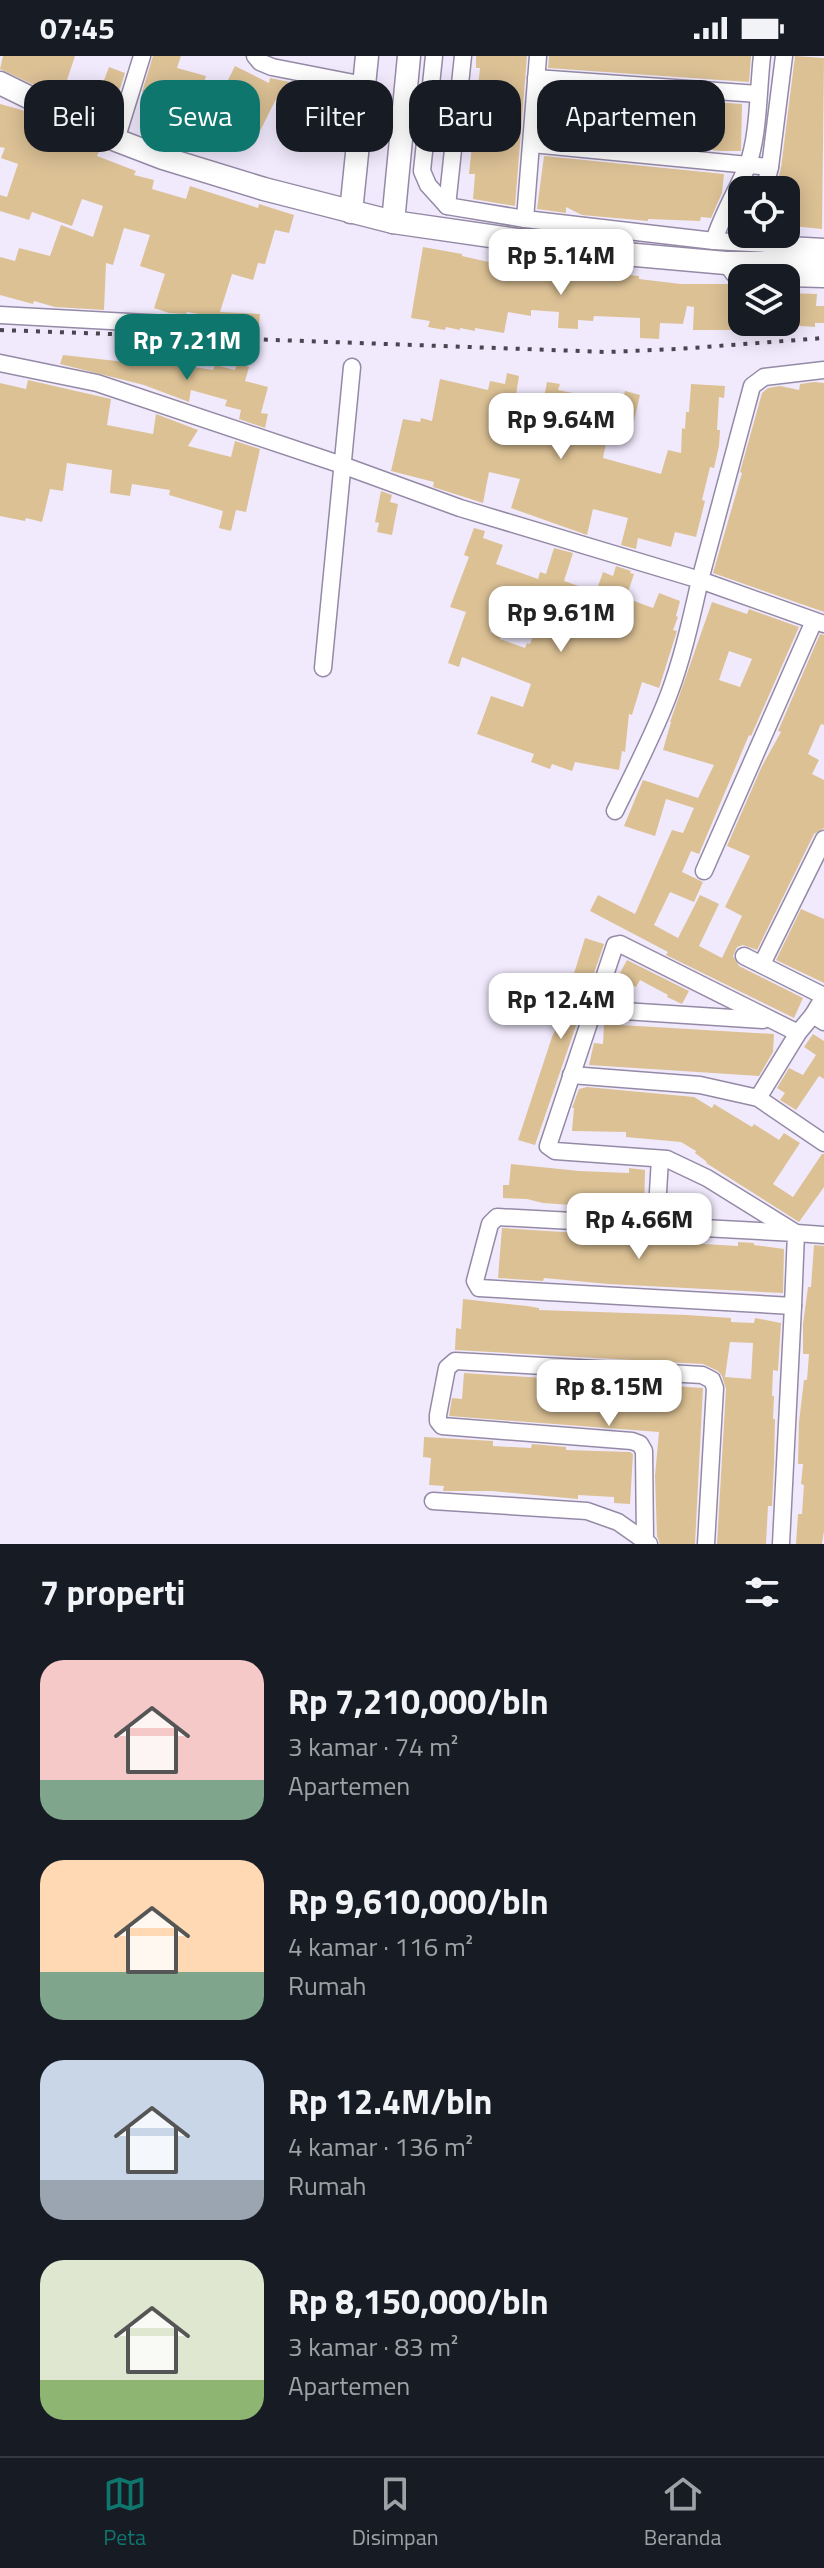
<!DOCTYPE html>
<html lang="id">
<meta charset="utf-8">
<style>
body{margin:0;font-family:"Titillium Web",sans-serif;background:#242831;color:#f1f3f6;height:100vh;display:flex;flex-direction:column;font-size:30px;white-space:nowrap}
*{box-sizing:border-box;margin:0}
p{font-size:26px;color:#9ea1a6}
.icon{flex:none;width:44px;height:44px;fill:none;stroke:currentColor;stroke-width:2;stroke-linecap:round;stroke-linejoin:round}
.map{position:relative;height:1488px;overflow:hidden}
.drawer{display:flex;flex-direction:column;background:#171b24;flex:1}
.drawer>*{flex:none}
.hud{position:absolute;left:24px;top:24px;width:776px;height:72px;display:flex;gap:16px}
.fabs{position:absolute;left:728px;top:120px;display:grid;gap:16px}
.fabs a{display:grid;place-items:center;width:72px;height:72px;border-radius:16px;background:#171b24;box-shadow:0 4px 20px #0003;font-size:40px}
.price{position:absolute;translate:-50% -68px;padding:0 18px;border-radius:16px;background:#fff;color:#222;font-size:26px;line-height:52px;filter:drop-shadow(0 2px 4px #0008)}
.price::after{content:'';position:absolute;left:50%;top:48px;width:24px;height:18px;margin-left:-12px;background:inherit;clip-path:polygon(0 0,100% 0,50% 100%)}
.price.active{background:#0f766e;color:#fff}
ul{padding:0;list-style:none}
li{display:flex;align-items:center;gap:24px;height:200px;padding:0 40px}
li span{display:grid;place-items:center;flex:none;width:224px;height:160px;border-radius:24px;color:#555}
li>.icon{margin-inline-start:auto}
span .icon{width:96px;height:96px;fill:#fffc;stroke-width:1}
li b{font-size:34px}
h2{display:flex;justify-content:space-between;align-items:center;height:96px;padding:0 40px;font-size:34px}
.tag{padding:0 28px;border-radius:24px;background:#171b24;box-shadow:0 4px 20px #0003;font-size:28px;line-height:72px}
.tag.active{background:#0f766e;color:#fff}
.status{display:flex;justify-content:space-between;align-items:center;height:56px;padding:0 40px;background:#171b24;direction:ltr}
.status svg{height:22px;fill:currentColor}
.tab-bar{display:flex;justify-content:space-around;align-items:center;height:112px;border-top:2px solid #363941;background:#171b24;font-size:22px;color:#9ea1a6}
.tab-bar a{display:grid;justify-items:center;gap:4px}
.tab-bar .active{color:#0f766e}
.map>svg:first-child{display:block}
.building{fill:#dcc195;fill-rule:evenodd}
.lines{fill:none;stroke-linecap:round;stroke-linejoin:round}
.street-casing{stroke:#958aa6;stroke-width:19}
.secondary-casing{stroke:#958aa6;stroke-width:25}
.street{stroke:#fff;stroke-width:16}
.secondary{stroke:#fff;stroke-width:22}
.rail{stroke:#494551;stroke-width:4;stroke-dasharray:4 8;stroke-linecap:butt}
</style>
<div class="status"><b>07:45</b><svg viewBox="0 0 49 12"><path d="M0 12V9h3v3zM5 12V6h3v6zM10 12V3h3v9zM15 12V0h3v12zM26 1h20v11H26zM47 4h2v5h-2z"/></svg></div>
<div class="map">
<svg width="824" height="1488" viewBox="0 0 824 1488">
<rect width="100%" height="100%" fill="#f1eafd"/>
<!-- building -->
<g class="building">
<path d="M3,0H75L67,24L100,35L109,11L125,17L111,61L79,50L0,13Z"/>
<path d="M153,0H181L177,12L206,20L191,72L164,65L170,43L142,36Z"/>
<path d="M476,0H527L515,150L473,143L475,118H469L480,12H476Z"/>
<path d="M549,0H751L749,26L548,12Z"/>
<path d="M795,0L824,2L822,173L792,170L796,137L775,134L781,112Z"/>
<path d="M235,10L269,27L270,22L335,35L328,76L311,72L317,40L281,33L254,87L208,64Z"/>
<path d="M546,34L742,48L741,95H722L543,78Z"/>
<path d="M0,48L22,54L33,59L32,62L45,66L44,69L57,74L56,76L100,93L97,100L136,115L134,119L154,124L152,133L186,143L190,130L258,152L259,148L294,159L289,177L275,174L265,208L258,207L253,224L232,218L220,256L260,258L259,269L218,267L204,259L187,256L186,258L169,257L154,252L165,218L140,210L150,179L124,172L113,209L106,207L104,254L55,251L34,245L33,248L0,239V201L15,205L19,192L50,200L61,169L93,181L103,150L82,143L72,170L32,156L29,164L0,155V139L7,141L18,108L1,102L5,92L0,91Z"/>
<path d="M544,100L724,118L722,137L711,162L701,161L700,165L648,163V165L582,159L566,151V157L537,153Z"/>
<path d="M423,191L462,198V200L506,210V208L560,218L561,216H596L639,220V223L681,228H731L742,232V274H693L694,251L687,250L683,268L660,267L659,283L640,282V262L594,260L593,265L578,264V273L558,272L559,256L531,254V260L508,256L504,277L475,272V275L460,272V274L446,271L445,274L428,271L430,265L411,262Z"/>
<path d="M786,237L817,238L816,250H824V267H815V271L786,269Z"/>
<path d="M63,299L161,310L162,306L213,314L215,309L235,314L237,308L249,311L245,325L268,331L261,357L268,358L265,372L239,363L241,354L225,350L227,344L191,334L189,346L144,329L60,308Z"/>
<path d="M507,317L519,320L510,377L536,385L547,326L560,328L558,334L577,338L572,369L608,376L603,402L661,418L668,394L681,397L682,372L685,373L686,356H689L691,328L725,330L724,342L719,341L717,374H720L719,390L714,412L710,411L702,444L705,445L696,481L675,476L671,491L638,482L636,493L621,489L628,462L593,453L587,479L511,452L520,423L489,416L483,447L433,431L434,426L391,415L403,363L420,366L421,362L432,365L440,323L488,334L490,325L505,328Z"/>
<path d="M28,324L111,343L107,369L153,378L156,358L198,374L188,390L231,401L235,385L260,393L246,456L236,454L231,475L219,472L223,455L169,439L170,434L132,428L130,440L110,437L112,414L67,407L63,435L50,433L42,466L26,462L25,465L0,460V327L26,333Z"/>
<path d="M814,326L824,327V556L713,517L742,417L740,416L762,337L768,332L780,330L799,334L800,328Z"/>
<path d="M625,335L640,339L632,373L617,369Z"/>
<path d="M381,435L392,439L390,446L398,448L392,479L377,476L379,467L375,466Z"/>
<path d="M474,472L485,475L483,482L503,489L496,508L538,523L540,516L546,518L554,492L573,497L564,525L596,536L603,516L613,520L616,510L631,515L630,517L634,518L626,542L653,552L659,537L680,545L676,560L678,561L673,574L677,575L659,632L642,626L632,659L629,658L625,696L622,695L619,714L575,706L572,715L552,708L550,713L531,706L534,698L477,678L491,640L523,651L531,628L462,601L459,611L448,607L466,556L450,551L469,501L464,499ZM500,548L539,563L530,588L527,587L525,592L500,583L501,580L490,576Z"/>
<path d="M712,546L747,558L749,553L799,571L751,680L749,679L699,798L691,795L682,816L703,826L694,846L670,836L654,869L678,882L700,839L719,848L699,890L722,902L742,860L725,851L750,800L727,790L762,710L781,676L778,675L820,578L824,579V669L821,668L808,698L819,704L812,718L824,724V772L814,778L757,894L743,889L737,891L733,900L739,910L803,942L794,962L666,899L668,896L590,855L598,839L635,858L672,774L683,777L694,752L666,743L655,780L624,770L643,724L698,742L714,709L663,694L671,666H670ZM729,595L752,603L740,631L719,624Z"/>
<path d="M801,853L824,863V927L776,904Z"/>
<path d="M585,882L604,888L535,1089L518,1084L552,981L559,966Z"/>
<path d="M627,904L689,935L682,948L667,941L668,939L640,924L636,931L618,921Z"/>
<path d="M604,968L774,978L773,996L759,1020L589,1009L594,987L603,988Z"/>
<path d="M813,978L824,985V1023L819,1020L796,1054L780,1044L785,1037L777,1032L789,1012L803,1019L816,999L804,991Z"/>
<path d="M587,1031L694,1041L712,1052L714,1048L752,1071L754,1068L779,1084L784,1077L800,1087L773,1128L793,1141L822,1098H824V1131L799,1166L706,1107L707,1106L695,1097L696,1095L681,1086L626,1081V1076L572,1075L574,1052H572L579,1033Z"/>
<path d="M511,1108L579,1115L629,1117V1112L645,1114L644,1158L626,1157L627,1153L543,1147L527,1143L503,1142V1129H509Z"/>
<path d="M502,1172L673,1183L687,1184V1187L738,1190V1186L754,1187V1189L784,1193L783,1237L608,1228L544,1222L543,1225L498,1222Z"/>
<path d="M814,1189L824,1190V1475L822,1488H796L798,1458H802L804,1429L801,1428L803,1408H798L799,1366L804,1324H807L809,1298H803V1268L808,1231H811Z"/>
<path d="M463,1243L527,1250L539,1252V1254L687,1259L731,1262V1266L754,1267L755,1262L781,1267L778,1315L773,1314L772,1340H774L773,1363H775L774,1408L772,1450H768L766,1488H717L726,1333L722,1320L718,1315L703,1308L455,1294L456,1272L461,1273ZM730,1286L753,1287L751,1323L725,1321Z"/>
<path d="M464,1317L703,1332L695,1488H660L657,1480L655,1420L659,1376L449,1360L452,1342L462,1343Z"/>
<path d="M424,1381L493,1385V1390L531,1392L532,1388L566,1391V1394L630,1396L633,1398L630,1448L614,1447V1441L578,1439V1443L492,1435H443L444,1430L429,1429L431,1402L423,1401Z"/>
</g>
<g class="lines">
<defs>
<g id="street">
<path d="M255,0L260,6L272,11L364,29"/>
<path d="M434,0L422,115L428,129L447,150L525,163L714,185L824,191"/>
<path d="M536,22L758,38"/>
<path d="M116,84L142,0"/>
<path d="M532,88L770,111"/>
<path d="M764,134L770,111L784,0"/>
<path d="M447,150L463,0"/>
<path d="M525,163L538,0"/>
<path d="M714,185C722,159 736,136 747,111C759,80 758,34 762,0"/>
<path d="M726,207L734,218L745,222"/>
<path d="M786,222L824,223"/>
<path d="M0,259L203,270"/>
<path d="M0,307L97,327L342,409L460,452L700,524C691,563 683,601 669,638C654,678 634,716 615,755"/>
<path d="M824,314L764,321L752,330L700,524L824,568"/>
<path d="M323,612L352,311"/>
<path d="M704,815L814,565"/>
<path d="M744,900L822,939V944L813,959"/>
<path d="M762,908L824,783"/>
<path d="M593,953L763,964"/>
<path d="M798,977L620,888L615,889L548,1090L555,1095L667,1103L707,1122L796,1177L824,1179"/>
<path d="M571,1019L700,1029L758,1042L798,977L813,959L824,966"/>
<path d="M758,1042L824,1087"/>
<path d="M497,1161L796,1177L793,1250L479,1232L475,1225L490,1168Z"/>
<path d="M656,1169L660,1103"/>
<path d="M433,1445L587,1455L618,1466L645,1485"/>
<path d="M649,1488L645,1485L644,1395L640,1388L632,1385L442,1370L438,1365V1359L447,1312L455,1305L702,1319L712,1324L715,1332L706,1488"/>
<path d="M781,1488L793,1250"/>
</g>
<g id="secondary">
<path d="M0,27L116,84L163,102L264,133L393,166L602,196L726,207H824"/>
<path d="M351,156L367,0"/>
<path d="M393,166L409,0"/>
</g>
</defs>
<!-- street casing -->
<use href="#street" class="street-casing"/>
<!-- secondary casing -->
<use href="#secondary" class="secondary-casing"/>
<!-- street -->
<use href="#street" class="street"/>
<!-- secondary -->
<use href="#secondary" class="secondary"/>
<!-- rail -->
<path class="rail" d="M0,274L607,296L678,293L824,282"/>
</g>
</svg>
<div class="fabs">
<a><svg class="icon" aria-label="locate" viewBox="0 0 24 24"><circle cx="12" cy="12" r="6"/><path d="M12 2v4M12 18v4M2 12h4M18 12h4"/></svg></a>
<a><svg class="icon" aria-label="layers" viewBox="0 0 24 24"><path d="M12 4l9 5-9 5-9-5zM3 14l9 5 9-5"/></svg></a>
</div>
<b class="price" style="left:561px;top:241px">Rp 5.14M</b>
<b class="price active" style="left:187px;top:326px">Rp 7.21M</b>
<b class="price" style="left:561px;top:405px">Rp 9.64M</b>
<b class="price" style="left:561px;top:598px">Rp 9.61M</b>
<b class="price" style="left:561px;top:985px">Rp 12.4M</b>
<b class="price" style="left:639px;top:1205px">Rp 4.66M</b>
<b class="price" style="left:609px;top:1372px">Rp 8.15M</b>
<div class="hud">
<a class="tag">Beli</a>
<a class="tag active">Sewa</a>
<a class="tag">Filter</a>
<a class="tag">Baru</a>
<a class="tag">Apartemen</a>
</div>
</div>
<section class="drawer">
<h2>7 properti<svg class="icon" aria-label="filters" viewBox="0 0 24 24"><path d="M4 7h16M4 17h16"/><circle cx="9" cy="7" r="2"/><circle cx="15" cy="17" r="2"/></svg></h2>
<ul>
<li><span style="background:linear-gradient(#f6c9c9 75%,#7fa58c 0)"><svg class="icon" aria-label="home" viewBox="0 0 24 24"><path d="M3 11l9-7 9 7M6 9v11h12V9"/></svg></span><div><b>Rp 7,210,000/bln</b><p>3 kamar · 74 m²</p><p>Apartemen</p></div></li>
<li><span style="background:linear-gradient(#ffd9b3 70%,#7fa58c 0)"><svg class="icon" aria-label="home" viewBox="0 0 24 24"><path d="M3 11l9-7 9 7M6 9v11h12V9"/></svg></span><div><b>Rp 9,610,000/bln</b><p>4 kamar · 116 m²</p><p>Rumah</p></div></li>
<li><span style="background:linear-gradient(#c9d6e8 75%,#9aa5b1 0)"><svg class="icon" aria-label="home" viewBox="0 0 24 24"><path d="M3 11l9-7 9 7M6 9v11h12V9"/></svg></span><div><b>Rp 12.4M/bln</b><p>4 kamar · 136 m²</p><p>Rumah</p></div></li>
<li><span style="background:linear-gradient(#dfe7d0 75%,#8fb573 0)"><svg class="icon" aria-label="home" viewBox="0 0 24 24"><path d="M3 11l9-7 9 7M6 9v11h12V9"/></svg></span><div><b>Rp 8,150,000/bln</b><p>3 kamar · 83 m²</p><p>Apartemen</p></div></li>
</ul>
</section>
<nav class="tab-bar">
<a class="active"><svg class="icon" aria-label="map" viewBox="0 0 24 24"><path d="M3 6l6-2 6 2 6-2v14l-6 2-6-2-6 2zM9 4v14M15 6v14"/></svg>Peta</a>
<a><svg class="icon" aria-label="saved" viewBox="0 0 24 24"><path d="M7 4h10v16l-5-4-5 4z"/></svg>Disimpan</a>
<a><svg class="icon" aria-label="home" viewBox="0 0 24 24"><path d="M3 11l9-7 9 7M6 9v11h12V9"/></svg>Beranda</a>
</nav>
